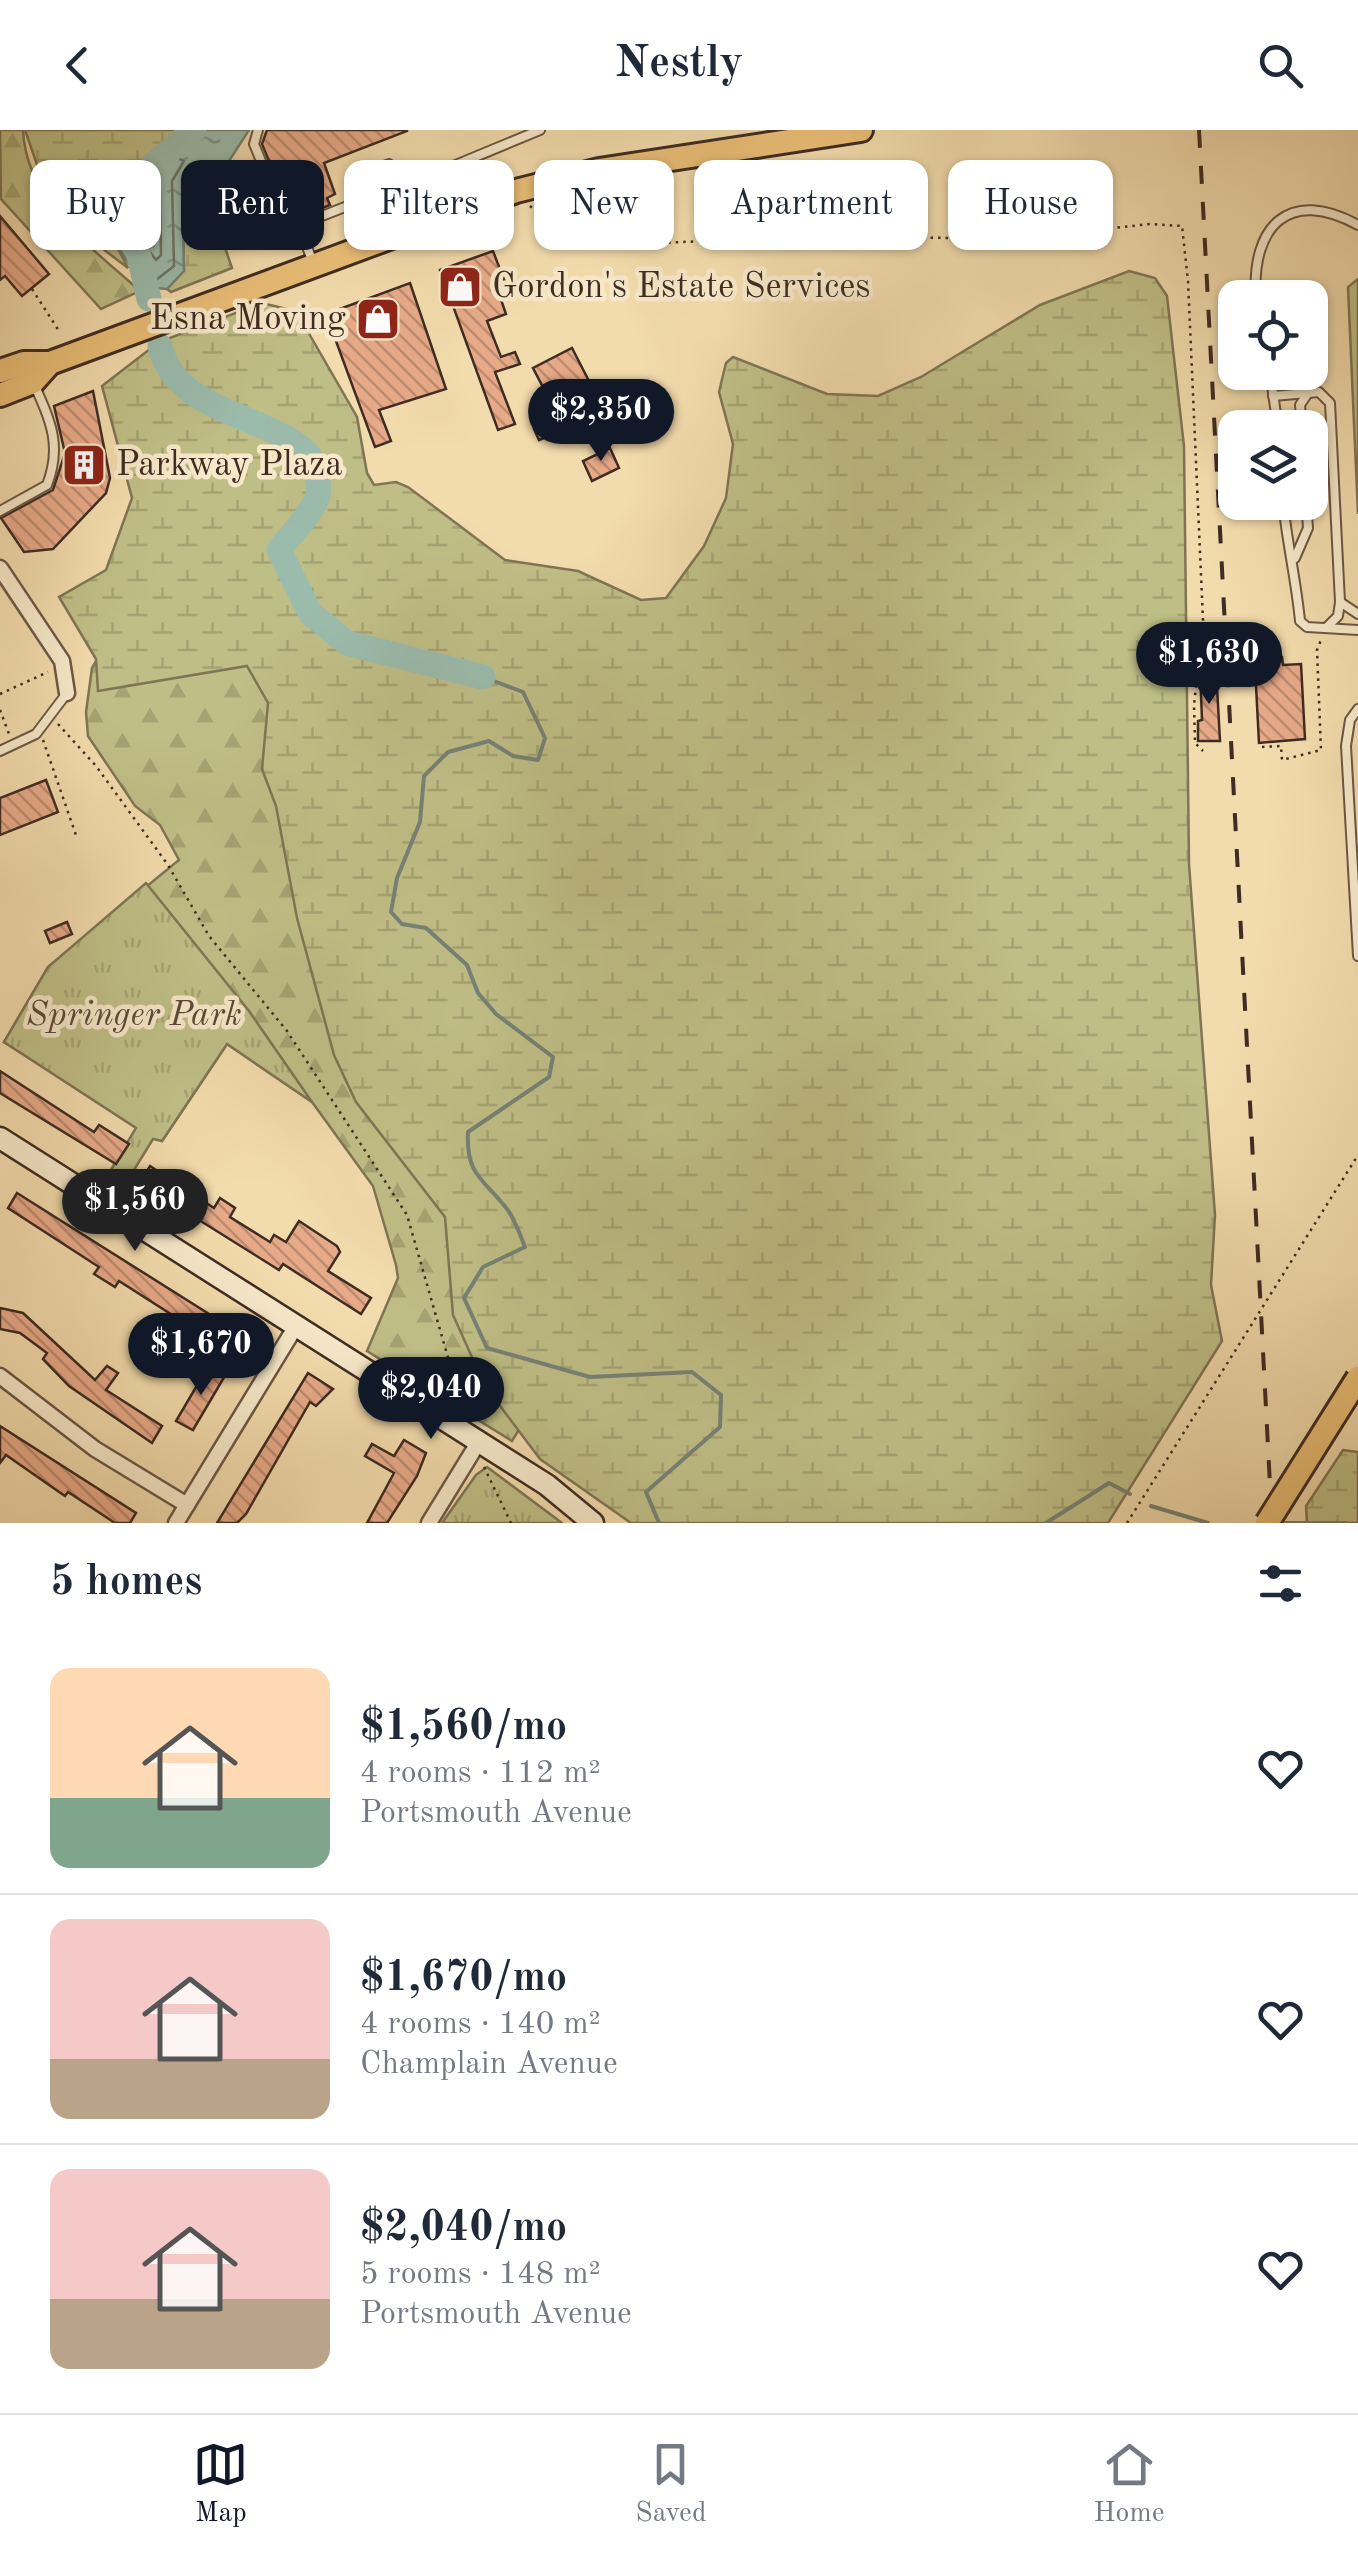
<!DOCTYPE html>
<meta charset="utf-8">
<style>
body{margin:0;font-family:"Old Standard TT",serif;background:#f2f2f3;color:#1f2937;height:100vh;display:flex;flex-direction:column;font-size:38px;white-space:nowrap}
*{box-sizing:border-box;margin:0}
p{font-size:32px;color:#747a83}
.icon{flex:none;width:55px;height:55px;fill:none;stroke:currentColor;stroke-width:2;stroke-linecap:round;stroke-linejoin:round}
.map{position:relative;height:1393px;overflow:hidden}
.panel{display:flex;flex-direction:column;background:#fff;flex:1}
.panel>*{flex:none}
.banner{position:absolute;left:30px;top:30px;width:1300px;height:90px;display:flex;gap:20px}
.tools{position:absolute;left:1218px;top:150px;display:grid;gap:20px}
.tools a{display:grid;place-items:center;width:110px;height:110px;border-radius:20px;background:#fff;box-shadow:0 2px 8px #0004;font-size:50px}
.price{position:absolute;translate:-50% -85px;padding:0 22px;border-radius:35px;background:#111827;color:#fff;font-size:32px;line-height:65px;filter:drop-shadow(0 2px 5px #0008)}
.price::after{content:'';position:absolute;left:50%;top:60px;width:30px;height:22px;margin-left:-15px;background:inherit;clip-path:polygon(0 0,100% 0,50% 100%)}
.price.current{background:#222;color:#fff}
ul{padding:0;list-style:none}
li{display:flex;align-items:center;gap:30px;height:250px;padding:0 50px}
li+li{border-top:2px solid #e0e1e3}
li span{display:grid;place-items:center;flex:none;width:280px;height:200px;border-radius:20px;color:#555}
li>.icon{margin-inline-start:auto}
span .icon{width:120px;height:120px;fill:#fffc;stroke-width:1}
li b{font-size:42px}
h2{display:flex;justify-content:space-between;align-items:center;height:120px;padding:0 50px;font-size:42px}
.tag{padding:0 35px;border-radius:20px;background:#fff;box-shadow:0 2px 8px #0004;font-size:35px;line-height:90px}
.tag.current{background:#111827;color:#fff}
header{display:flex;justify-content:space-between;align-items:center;height:130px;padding:0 50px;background:#fff;font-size:45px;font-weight:800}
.menu{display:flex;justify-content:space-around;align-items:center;height:140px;border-top:2px solid #e0e1e3;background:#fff;font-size:28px;color:#747a83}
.menu a{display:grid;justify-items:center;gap:5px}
.menu .current{color:#111827}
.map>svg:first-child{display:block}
.grass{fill:#bfbe86;stroke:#7f7554;stroke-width:2.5}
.forest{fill:url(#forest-firs);stroke:#7f7554;stroke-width:2.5}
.wetland{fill:url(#wetland-marsh);stroke:#7f7554;stroke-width:2.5}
.park{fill:url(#park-tufts);stroke:#7f7554;stroke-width:2.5}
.water{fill:url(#water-ripples);stroke:#768275;stroke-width:2.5}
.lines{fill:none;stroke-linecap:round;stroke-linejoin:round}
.shore{stroke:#6d7467;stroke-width:2.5}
.stream{stroke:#768275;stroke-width:4}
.river{stroke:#9bbbac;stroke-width:25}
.building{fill:url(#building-back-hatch);stroke:#3f2c22;stroke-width:2.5}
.lane-casing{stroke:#6c5844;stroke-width:12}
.street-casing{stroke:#6c5844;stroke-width:19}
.secondary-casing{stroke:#3f2c22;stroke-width:25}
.primary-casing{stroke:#3f2c22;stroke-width:28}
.path{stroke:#3f2c22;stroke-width:2.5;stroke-dasharray:2.5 5;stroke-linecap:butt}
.lane{stroke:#f7e8c9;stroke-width:8}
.street{stroke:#f7e8c9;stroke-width:14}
.secondary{stroke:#f7e8c9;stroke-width:20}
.primary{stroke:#e9be76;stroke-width:22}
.rail{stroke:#3f2c22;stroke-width:4;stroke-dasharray:18 18;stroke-linecap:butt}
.primary-bridge-casing{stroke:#3f2c22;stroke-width:28;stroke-linecap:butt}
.primary-bridge{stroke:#e9be76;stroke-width:22}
.labels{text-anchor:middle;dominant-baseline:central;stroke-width:9;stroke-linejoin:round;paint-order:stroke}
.poi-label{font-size:35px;fill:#3f2c22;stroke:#f7e8c9;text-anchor:start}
.park-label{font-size:35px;font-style:italic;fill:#594936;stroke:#f7e8c9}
</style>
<header><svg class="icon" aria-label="back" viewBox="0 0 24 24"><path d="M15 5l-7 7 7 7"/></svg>Nestly<svg class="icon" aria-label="search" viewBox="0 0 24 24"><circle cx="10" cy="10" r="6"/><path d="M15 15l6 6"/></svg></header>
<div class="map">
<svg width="1358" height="1393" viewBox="0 0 1358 1393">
<defs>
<pattern id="forest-firs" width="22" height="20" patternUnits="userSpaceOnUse" patternTransform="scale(2.5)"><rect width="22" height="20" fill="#bfbe86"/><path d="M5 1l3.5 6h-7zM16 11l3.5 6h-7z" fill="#a5a373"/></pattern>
<pattern id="wetland-marsh" width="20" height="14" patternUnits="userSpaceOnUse" patternTransform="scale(2.5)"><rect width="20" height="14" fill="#bfbe86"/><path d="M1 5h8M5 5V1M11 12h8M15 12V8" fill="none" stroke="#a5a373"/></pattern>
<pattern id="park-tufts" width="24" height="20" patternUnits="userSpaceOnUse" patternTransform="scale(2.5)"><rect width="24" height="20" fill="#bfbe86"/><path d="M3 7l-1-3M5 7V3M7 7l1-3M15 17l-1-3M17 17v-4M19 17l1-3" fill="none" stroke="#a5a373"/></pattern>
<pattern id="water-ripples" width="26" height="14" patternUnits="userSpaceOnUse" patternTransform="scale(2.5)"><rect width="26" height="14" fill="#9bbbac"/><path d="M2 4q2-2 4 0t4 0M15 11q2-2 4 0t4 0" fill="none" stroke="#80988c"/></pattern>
<pattern id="building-back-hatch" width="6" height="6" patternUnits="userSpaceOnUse" patternTransform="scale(2.5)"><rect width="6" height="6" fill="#e7aa88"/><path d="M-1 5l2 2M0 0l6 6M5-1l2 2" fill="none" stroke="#bd8b6f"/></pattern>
</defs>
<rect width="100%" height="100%" fill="#f2dbac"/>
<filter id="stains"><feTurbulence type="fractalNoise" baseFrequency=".002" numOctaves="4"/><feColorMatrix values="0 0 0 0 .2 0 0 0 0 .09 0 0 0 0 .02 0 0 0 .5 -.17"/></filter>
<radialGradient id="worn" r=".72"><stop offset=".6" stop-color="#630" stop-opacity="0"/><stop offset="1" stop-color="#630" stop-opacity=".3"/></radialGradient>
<!-- grass -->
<path class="grass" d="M1358,149V384L1348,157Z"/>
<!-- forest -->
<g class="forest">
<path d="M0,0H23C26,71 91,117 140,161L101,179L1,69Z"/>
<path d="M103,519L266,526L366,860L528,1285L512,1311L367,1221L398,1148L396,1135L373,1056L312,972L227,914L162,1011L4,912L48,837L179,730L160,695L135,676L88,606L86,582L92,538Z"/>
</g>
<!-- wetland -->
<g class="wetland">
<path d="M25,0H199L116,54L115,113L128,138L53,81Z"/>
<path d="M229,31L212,80L232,138L171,162L167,159L184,140L182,52L194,35Z"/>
<path d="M1129,141L1155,148L1167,166L1184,316L1189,734L1215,1085L1211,1155L1222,1211L1108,1393H631L540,1329L485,1256L453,1185L445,1087L356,972L334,925L297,788L276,676L262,639L268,573L247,536L98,561L96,529L59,467L106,440L132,368L102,256L159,212L262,173L296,181L357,287L367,343L374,355L396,352L408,357L505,430L578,441L641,470L666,468L704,416L726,368L733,314L719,262L726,233L733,227L827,264L878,266L921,247L1040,175Z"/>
<path d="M1343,1320L1358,1322V1393H1307L1306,1376Z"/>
</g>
<!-- park -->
<g class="park">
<path d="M146,753L249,881L312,972L227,914L162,1011L153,1009L118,1066L102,1055L136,998L4,912L48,837Z"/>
<path d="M487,1337L562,1393H442L476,1345Z"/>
</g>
<!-- water -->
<path class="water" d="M199,0H249L229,31L195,35L182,52L184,141L167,159L145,157L115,113V54Z"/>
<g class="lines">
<!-- shore -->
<g class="shore">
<path d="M176,27L184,31L172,51L174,136L156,150L126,110V61Z"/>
<path d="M153,57L160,61L161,125L156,130L138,106V67Z"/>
</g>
<!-- stream -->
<g class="stream">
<path d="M483,547L523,562L545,608L538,630L513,626L489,611L448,622L424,646L420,692L397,748L391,782L402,794L426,798L467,835L478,863L496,884L553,927L549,947L468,1002C466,1046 483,1048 507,1079C515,1089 520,1105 525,1117L483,1137L464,1168L487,1218L590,1247L692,1242L721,1265L720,1297L646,1362L659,1393"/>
<path d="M1151,1376L1208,1393"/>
<path d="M1046,1393L1109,1353L1130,1364"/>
<path d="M1283,1393H1346"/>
</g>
<!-- river -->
<g class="river">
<path d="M153,35L194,0"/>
<path d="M139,126L149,169"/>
<path d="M160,216C175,282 261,283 305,321C316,330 322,357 316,371C307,388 291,405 279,420L310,483L347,513L483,547"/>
</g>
</g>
<!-- building -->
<g class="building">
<path d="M267,0H407V1L324,33L335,64L327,68L330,75L304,85L290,82L262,14Z"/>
<path d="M0,86L49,144L22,166L5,146L0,150Z"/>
<path d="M493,121L506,155L497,158L506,184L487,191L501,227L515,222L520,234L495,242L515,294L498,300L440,140Z"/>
<path d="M410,153L446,259L379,280L391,311L375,317L326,184Z"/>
<path d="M572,218L591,255L566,267L578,293L539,310L534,299L559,288L533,238Z"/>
<path d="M93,261L110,348L106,363L53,419L24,422L1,388L53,360L65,323L54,276Z"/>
<path d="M610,318L619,338L592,351L583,331Z"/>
<path d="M1259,513H1274V527H1282L1283,535L1301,534L1305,609L1259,613L1255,537L1260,536Z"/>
<path d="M1200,539H1216L1220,611H1198V591L1202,590Z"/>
<path d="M46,650L58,682L0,705V668Z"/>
<path d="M67,792L72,804L50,813L45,801Z"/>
<path d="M0,941L94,1002L99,995L129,1014L116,1034L0,963Z"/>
<path d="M150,1036L214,1078L220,1068L235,1078L230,1087L270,1112L274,1105L286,1112L299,1091L337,1116L340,1122L328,1141L371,1168L361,1184L283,1134L279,1140L140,1053Z"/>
<path d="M17,1063L217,1189L237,1204L227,1220L119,1151L115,1157L94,1144L99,1137L8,1078Z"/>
<path d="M0,1178L23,1183L95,1250L107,1236L118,1243L106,1260L162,1296L152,1313L69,1256L43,1229L47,1223L20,1203L0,1199Z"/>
<path d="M209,1235L226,1244L193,1300L176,1291Z"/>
<path d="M308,1243L333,1259L316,1276L310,1272L246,1384L237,1393H217Z"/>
<path d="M0,1296L136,1383L130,1393H115L68,1362L65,1366L6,1325L0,1333Z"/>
<path d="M404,1310L426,1323L417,1346L387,1393H367L394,1343L365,1326L372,1314L394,1326Z"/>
</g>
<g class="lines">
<defs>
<g id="lane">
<path d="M258,0L254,14L289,99L355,73L363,44L389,34L400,58"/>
<path d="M414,94L400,58L540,0"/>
<path d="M299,95L313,133"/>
<path d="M1256,168C1251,96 1289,57 1358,95"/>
<path d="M1270,242L1278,298"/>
<path d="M1273,266L1319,262L1330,273L1340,472L1338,486L1327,497"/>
<path d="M1302,298L1300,275L1308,263"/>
<path d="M1283,372C1287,413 1296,449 1300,491L1307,497L1358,500"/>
<path d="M0,381L47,355C62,316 51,292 34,254"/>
<path d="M1295,428L1308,398L1306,372"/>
<path d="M1340,472L1358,484"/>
<path d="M1358,579L1350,590L1346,616L1358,826"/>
<path d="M0,621L36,604L67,563"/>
</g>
<g id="street">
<path d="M0,438L62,531L67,563"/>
<path d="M0,1246L95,1319L187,1375"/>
<path d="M176,1393L296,1196"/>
<path d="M429,1393L478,1313"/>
</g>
<path id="secondary" d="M0,1008L547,1355L593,1393"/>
<g id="primary">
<path d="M0,241L24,233H50L516,61L599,40L861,0"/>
<path d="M0,265L33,252L50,233"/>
</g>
</defs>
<!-- lane casing -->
<use href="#lane" class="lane-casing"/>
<!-- street casing -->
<use href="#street" class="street-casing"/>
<!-- secondary casing -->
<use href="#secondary" class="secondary-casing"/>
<!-- primary casing -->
<use href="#primary" class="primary-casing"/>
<!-- path -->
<g class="path">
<path d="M530,76L555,98L582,112L631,114L833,106L1012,109L1150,94L1182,96L1188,151L1203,490L1194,575L1195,613L1203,621"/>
<path d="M32,159L59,201"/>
<path d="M0,564L48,542"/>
<path d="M0,580L9,604"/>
<path d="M58,594L96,636L168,735L209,806L287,901L407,1085L455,1252L469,1283"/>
<path d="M43,610L77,708"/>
<path d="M1262,617L1281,616L1282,630L1321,620L1317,520L1321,510"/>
<path d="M484,1337L511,1393"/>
<path d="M1127,1393L1358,1025"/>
</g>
<!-- lane -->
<use href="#lane" class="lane"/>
<!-- street -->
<use href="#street" class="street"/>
<!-- secondary -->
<use href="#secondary" class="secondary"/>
<!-- primary -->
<use href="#primary" class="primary"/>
<!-- rail -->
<path class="rail" d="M1199,0L1272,1393"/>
<defs>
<path id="primary-bridge" d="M1267,1393L1358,1248"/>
</defs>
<!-- primary-bridge casing -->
<use href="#primary-bridge" class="primary-bridge-casing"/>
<!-- primary-bridge -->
<use href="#primary-bridge" class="primary-bridge"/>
</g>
<!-- icons -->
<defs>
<symbol id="shop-square" viewBox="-11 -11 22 22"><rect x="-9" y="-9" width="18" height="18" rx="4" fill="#8f2418" stroke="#f7e8c9"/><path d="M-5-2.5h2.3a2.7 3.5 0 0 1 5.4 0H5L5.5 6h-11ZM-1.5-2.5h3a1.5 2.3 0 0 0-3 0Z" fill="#fff"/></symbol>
<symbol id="building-square" viewBox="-11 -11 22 22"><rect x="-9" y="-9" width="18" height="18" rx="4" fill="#8f2418" stroke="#f7e8c9"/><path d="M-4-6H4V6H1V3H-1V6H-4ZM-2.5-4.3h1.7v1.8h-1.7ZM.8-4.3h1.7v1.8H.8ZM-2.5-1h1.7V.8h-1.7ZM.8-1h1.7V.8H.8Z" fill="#fff"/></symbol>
</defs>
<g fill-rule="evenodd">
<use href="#shop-square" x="435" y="132" width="50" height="50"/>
<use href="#shop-square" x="353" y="164" width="50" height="50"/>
<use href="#building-square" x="59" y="310" width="50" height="50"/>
</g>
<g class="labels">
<!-- poi labels -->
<g class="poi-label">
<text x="492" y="157">Gordon's Estate Services</text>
<text x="346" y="189" text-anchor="end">Esna Moving</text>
<text x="116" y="335">Parkway Plaza</text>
</g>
<!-- park labels -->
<g class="park-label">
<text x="134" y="885">Springer Park</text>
</g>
</g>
<rect width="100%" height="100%" filter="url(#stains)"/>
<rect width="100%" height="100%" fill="url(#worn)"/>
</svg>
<div class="tools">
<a><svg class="icon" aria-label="locate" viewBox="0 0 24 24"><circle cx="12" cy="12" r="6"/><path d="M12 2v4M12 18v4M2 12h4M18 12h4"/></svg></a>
<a><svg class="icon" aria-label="layers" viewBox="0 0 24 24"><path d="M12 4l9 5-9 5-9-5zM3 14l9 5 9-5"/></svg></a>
</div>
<b class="price" style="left:601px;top:334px">$2,350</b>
<b class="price" style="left:1209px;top:577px">$1,630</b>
<b class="price current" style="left:135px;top:1124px">$1,560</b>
<b class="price" style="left:201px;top:1268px">$1,670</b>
<b class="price" style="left:431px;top:1312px">$2,040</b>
<div class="banner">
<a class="tag">Buy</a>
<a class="tag current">Rent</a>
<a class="tag">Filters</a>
<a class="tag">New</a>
<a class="tag">Apartment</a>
<a class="tag">House</a>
</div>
</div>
<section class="panel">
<h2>5 homes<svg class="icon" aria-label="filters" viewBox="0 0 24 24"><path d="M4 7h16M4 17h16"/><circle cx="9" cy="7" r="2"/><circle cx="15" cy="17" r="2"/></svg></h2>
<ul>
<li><span style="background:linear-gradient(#ffd9b3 65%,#7fa58c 0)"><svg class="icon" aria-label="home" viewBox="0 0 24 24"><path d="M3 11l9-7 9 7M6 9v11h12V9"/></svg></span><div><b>$1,560/mo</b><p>4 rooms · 112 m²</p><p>Portsmouth Avenue</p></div><svg class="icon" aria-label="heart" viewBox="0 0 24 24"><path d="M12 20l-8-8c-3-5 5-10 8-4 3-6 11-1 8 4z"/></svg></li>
<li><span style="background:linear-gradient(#f6c9c9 70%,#b9a48a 0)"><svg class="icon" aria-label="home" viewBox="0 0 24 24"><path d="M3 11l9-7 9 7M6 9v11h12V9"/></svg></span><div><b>$1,670/mo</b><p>4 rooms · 140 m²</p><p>Champlain Avenue</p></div><svg class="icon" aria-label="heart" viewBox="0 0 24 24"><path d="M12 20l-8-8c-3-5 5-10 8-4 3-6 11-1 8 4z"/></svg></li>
<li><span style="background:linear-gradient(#f6c9c9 65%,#b9a48a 0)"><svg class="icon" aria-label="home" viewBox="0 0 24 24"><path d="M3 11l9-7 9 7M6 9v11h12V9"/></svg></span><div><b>$2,040/mo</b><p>5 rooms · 148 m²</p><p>Portsmouth Avenue</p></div><svg class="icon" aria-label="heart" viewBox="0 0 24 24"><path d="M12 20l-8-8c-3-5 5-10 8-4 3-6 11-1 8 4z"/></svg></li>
</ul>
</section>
<nav class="menu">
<a class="current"><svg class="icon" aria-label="map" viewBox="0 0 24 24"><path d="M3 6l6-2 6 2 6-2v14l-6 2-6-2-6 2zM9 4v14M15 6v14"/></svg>Map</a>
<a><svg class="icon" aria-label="saved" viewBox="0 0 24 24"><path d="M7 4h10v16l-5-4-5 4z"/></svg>Saved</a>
<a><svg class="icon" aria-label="home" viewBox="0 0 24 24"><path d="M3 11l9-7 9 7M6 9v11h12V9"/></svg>Home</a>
</nav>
